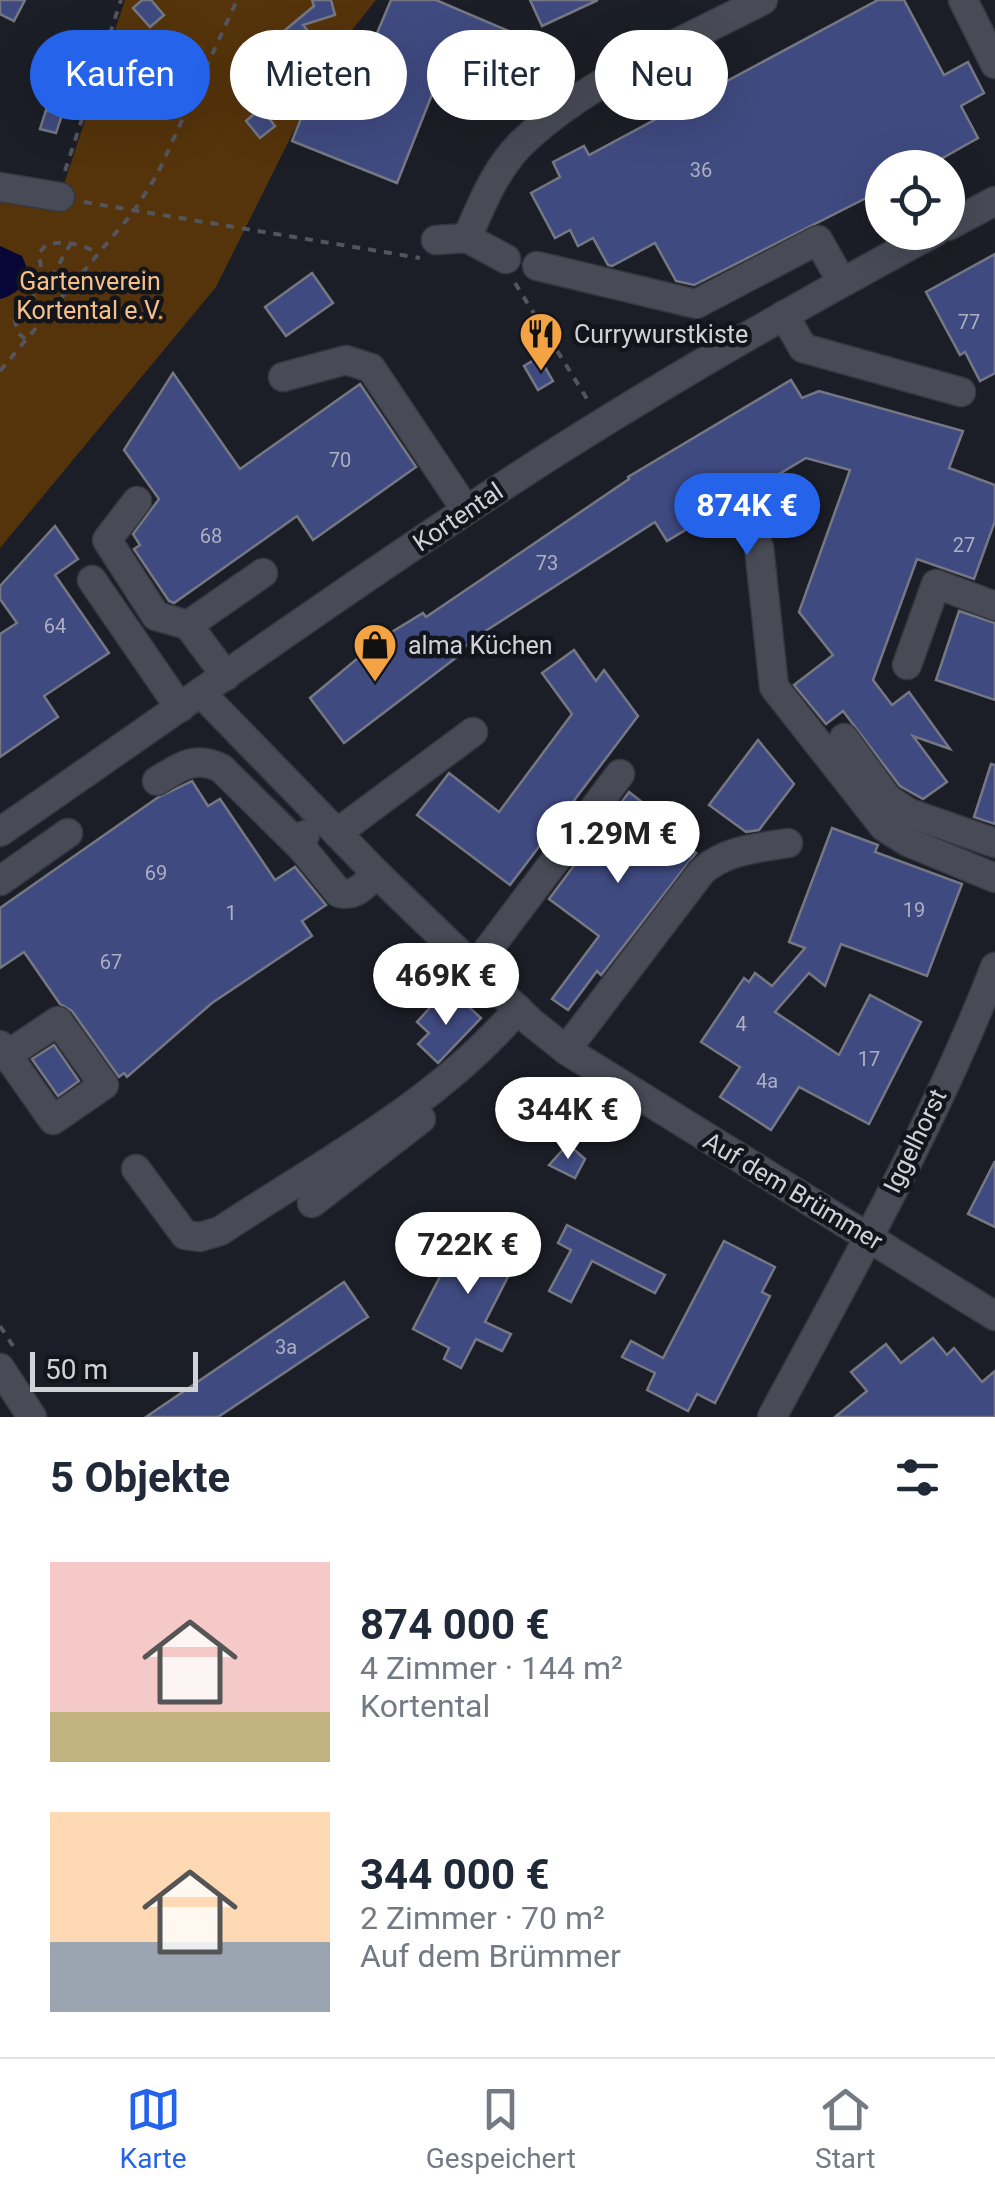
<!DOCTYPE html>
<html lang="de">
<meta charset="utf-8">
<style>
body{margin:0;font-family:Roboto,sans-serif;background:#f6f6f7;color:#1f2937;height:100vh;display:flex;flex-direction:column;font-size:38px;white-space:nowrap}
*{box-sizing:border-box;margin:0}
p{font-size:32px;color:#747a83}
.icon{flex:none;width:55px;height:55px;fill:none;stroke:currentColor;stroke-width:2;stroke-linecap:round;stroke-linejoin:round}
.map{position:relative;height:1417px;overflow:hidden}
.panel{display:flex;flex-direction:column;background:#fff;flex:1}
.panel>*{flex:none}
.banner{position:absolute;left:30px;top:30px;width:935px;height:90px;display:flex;gap:20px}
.buttons{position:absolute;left:865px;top:150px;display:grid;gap:20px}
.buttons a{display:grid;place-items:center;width:100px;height:100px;border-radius:50%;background:#fff;box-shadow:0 10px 40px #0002;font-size:50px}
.scale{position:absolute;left:30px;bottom:25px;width:168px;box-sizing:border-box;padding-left:10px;border:5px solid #d0d2d8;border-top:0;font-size:28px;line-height:35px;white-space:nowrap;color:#d0d2d8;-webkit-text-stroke:8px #13151d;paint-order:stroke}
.price{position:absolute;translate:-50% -85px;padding:0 22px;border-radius:35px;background:#fff;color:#222;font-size:32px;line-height:65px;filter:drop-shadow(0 2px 5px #0008)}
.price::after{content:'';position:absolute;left:50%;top:60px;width:30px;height:22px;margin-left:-15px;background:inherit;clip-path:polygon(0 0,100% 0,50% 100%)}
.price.selected{background:#2563eb;color:#fff}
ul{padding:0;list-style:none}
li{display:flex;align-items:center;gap:30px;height:250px;padding:0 50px}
li span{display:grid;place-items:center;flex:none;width:280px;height:200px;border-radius:0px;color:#555}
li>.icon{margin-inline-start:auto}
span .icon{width:120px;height:120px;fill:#fffc;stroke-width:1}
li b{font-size:42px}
h2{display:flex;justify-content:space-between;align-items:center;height:120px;padding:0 50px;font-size:42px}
.chip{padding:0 35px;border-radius:45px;background:#fff;box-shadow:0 10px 40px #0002;font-size:35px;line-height:90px}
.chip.selected{background:#2563eb;color:#fff}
.menu{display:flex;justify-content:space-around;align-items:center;height:140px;border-top:2px solid #e0e1e3;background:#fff;font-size:28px;color:#747a83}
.menu a{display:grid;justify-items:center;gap:5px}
.menu .selected{color:#2563eb}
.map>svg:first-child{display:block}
.green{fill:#55340b}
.water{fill:#080637}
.building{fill:#3f4a80;stroke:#757883;stroke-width:2.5}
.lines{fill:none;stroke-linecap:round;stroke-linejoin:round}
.minor-casing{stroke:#363840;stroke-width:31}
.path{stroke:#53555d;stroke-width:4;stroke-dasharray:8 8;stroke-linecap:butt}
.minor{stroke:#484b56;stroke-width:28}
.labels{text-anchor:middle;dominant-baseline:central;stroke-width:9;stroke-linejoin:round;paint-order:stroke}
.number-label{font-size:20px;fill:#acb0c2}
.park-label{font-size:25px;fill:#f6c087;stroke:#13151d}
.poi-label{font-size:25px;fill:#d0d2d8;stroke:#13151d;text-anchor:start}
.street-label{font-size:25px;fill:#d0d2d8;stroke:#13151d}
</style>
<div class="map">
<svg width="995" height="1417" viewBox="0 0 995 1417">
<rect width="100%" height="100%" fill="#1c1e27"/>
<!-- green -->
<path class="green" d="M125,0H376L331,56L216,287L0,548V187L60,196Z"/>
<!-- water -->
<path class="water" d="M0,246L22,256L27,268C26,285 16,295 0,299Z"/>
<!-- building -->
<g class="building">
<path d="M0,0H25L14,21L0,14Z"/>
<path d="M142,0H151L164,15L150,27L133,8Z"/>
<path d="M312,0H331L335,15L303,25L311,35L297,47L284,31L314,6Z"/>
<path d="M391,0H436L520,36L491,104L437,82L397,183L292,141L324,61L359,76Z"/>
<path d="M530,0H598L542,26Z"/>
<path d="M878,0H904L944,75L968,62L984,93L961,106L978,138L925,168H882V190L694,285L676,281L655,243L612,266L608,265L593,238L578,246L570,230L555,238L531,193L560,177L553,162L584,146L589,155Z"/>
<path d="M130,37L147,54L116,86L132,105L119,117L87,81L86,84L62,76L66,57L99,68Z"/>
<path d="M276,65L290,81L276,93L262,78Z"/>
<path d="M261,108L275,126L260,138L246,121Z"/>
<path d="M46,110L62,115L56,133L40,129Z"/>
<path d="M995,254V373L980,381L965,352L960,355L926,292Z"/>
<path d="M312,273L333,303L286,336L265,307Z"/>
<path d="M539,357L553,381L538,390L524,366Z"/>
<path d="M173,373L240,469L360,384L416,467L313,540L297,516L174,603L169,601L134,549L140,545L133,534L159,499L124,450Z"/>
<path d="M791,380L802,398L819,391L963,431L949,468L995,485V521L974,579L917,559L873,680L892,705L909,692L950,749L913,736L947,782L923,799L900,786L843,711L826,724L794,685L833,655L799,612L850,470L806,458L667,541L655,522L484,632L455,654L457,657L344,743L310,698L382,638L423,613L426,617L629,479L628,477Z"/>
<path d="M55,526L78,559L55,575L109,653L44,696L58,717L0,757V634L17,623L0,599V586Z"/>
<path d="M959,611L995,623V700L936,680Z"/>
<path d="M574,650L596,681L604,670L638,716L510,885L417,815L449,773L499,812L572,714L542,673Z"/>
<path d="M758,740L794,784L759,830L746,832L709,805Z"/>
<path d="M991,764L995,765V824L974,817Z"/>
<path d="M192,781L208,806L220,799L275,880L295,867L326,905L302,921L312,936L212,1003L127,1077L124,1073L119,1077L72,1011L60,1004L24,952L0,968V908L157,798Z"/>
<path d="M629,792L669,823L664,829L696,853L601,975L597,971L568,1010L552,999L599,936L549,899Z"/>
<path d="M832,828L878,845L875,852L962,884L927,976L841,944L825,986L809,973L775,1012L839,1055L870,995L921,1022L869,1124L799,1087L771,1130L720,1097L740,1067L701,1042L744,978L749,982L755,973L772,986L805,948L789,942Z"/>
<path d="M460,999L481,1018L438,1063L418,1044L429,1033L417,1022L435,1002L447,1013Z"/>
<path d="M54,1045L79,1081L58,1096L32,1059Z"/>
<path d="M568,1144L585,1159L575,1178L549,1165Z"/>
<path d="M995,1161V1227L968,1214Z"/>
<path d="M567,1225L665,1275L655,1293L592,1261L571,1302L549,1291L571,1250L558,1243Z"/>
<path d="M466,1226L520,1253L485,1322L511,1334L502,1351L476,1339L461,1368L444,1359L449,1348L413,1329Z"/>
<path d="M724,1241L775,1267L762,1292L770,1296L715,1403L697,1394L688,1411L647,1390L655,1373L622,1357L631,1341L663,1358Z"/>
<path d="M344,1282L368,1317L218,1417H146Z"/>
<path d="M933,1338L947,1355L954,1348L982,1382L995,1371V1417H835L867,1391L851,1372L886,1344L901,1363Z"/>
</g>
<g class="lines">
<defs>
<g id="minor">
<path d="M963,0L995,64"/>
<path d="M0,187L60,197"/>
<path d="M948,226L995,201"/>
<path d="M467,238C482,203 497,165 526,139C590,79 685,41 763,0"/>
<path d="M436,240L467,238L506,259"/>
<path d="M537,266L696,304L818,240L842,282"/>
<path d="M784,315L803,348L961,392"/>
<path d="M283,377L346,360L371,368L466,510"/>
<path d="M137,501L107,540L156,616L188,625"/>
<path d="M759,547L774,687L884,827L908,842L995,878"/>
<path d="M92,580L180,708"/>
<path d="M907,665L936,584L995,606"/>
<path d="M226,676L188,625L263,573"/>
<path d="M201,693L376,873L531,1022L566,1050L995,1316"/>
<path d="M844,738L888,799L909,813L995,843"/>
<path d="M157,781C180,767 194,755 221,768L302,848"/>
<path d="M0,832C156,725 309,614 467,510C618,409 775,318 935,232"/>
<path d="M337,833L473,732"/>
<path d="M305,835L301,839L302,848L339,893C356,897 365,885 376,873"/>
<path d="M0,881L68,833"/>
<path d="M475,967L620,774"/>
<path d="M0,1045L53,1120L104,1085L58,1021L7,1055"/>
<path d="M566,1050L702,871C727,850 756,848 788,843"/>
<path d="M136,1169L185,1235L200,1237L220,1231C323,1163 437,1104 518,1009"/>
<path d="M312,1203L421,1119"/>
<path d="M0,1368L32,1417"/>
<path d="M772,1417C851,1270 935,1122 995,967"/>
</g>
</defs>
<!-- minor casing -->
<use href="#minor" class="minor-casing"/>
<!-- path -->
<g class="path">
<path d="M65,171L121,0"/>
<path d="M84,202L420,258"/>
<path d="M43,283L39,253L46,245C64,240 81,244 98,253"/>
<path d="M515,283L589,402"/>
<path d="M25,339L18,333L14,317L51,278L71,243"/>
<path d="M0,371L134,211L157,175L237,0"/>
<path d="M0,1326L13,1346"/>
</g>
<!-- minor -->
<use href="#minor" class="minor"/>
</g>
<!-- icons -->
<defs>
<symbol id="restaurant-pin" viewBox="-11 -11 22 30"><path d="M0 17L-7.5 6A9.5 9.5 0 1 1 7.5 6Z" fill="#f4a344" stroke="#13151d"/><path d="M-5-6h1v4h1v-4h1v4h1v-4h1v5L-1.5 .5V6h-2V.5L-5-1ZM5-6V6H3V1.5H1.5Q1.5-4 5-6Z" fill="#111"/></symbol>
<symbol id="shop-pin" viewBox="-11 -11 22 30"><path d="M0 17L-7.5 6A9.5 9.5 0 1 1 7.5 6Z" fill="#f4a344" stroke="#13151d"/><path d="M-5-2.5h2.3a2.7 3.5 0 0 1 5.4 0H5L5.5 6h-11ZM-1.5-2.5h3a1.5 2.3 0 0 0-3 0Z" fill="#111"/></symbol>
</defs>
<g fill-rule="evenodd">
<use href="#restaurant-pin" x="516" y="309" width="50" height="68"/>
<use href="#shop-pin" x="350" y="620" width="50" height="68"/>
</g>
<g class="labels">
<!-- number labels -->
<g class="number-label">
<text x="701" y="170">36</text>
<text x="969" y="322">77</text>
<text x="340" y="460">70</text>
<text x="211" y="536">68</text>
<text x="964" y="545">27</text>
<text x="547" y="563">73</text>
<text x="55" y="626">64</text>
<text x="156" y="873">69</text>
<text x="914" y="910">19</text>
<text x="231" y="913">1</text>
<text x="111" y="962">67</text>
<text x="741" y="1024">4</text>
<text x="869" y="1059">17</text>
<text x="767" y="1081">4a</text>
<text x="286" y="1347">3a</text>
</g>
<!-- park labels -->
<g class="park-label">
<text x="90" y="281">Gartenverein<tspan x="90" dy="29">Kortental e.V.</tspan></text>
</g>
<!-- poi labels -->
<g class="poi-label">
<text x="574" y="334">Currywurstkiste</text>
<text x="408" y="645">alma Küchen</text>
</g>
<!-- street labels -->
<g class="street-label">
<text transform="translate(458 517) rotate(-34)">Kortental</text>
<text transform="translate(915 1141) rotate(-64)">Iggelhorst</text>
<text transform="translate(793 1191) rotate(31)">Auf dem Brümmer</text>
</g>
</g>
</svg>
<div class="buttons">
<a><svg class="icon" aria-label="locate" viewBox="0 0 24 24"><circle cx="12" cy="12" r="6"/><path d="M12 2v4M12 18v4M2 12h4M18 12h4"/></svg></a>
</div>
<div class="scale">50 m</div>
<b class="price selected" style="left:747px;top:558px">874K €</b>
<b class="price" style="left:618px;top:886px">1.29M €</b>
<b class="price" style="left:446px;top:1028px">469K €</b>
<b class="price" style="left:568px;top:1162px">344K €</b>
<b class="price" style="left:468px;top:1297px">722K €</b>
<div class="banner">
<a class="chip selected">Kaufen</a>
<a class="chip">Mieten</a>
<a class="chip">Filter</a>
<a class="chip">Neu</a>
</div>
</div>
<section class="panel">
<h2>5 Objekte<svg class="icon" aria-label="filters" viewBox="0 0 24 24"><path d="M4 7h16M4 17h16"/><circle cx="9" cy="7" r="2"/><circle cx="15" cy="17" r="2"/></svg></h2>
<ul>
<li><span style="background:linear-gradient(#f6c9c9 75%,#c2b280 0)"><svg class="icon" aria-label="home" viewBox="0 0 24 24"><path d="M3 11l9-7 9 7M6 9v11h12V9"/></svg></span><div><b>874 000 €</b><p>4 Zimmer · 144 m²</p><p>Kortental</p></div></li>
<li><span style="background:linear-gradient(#ffd9b3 65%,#9aa5b1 0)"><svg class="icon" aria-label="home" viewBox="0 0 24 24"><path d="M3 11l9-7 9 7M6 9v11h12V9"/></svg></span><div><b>344 000 €</b><p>2 Zimmer · 70 m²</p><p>Auf dem Brümmer</p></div></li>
</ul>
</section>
<nav class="menu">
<a class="selected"><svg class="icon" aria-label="map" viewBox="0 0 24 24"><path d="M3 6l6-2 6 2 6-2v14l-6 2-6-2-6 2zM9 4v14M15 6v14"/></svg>Karte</a>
<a><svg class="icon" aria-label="saved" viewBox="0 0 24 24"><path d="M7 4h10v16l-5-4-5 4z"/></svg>Gespeichert</a>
<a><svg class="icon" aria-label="home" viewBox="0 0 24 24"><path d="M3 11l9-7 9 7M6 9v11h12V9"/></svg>Start</a>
</nav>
